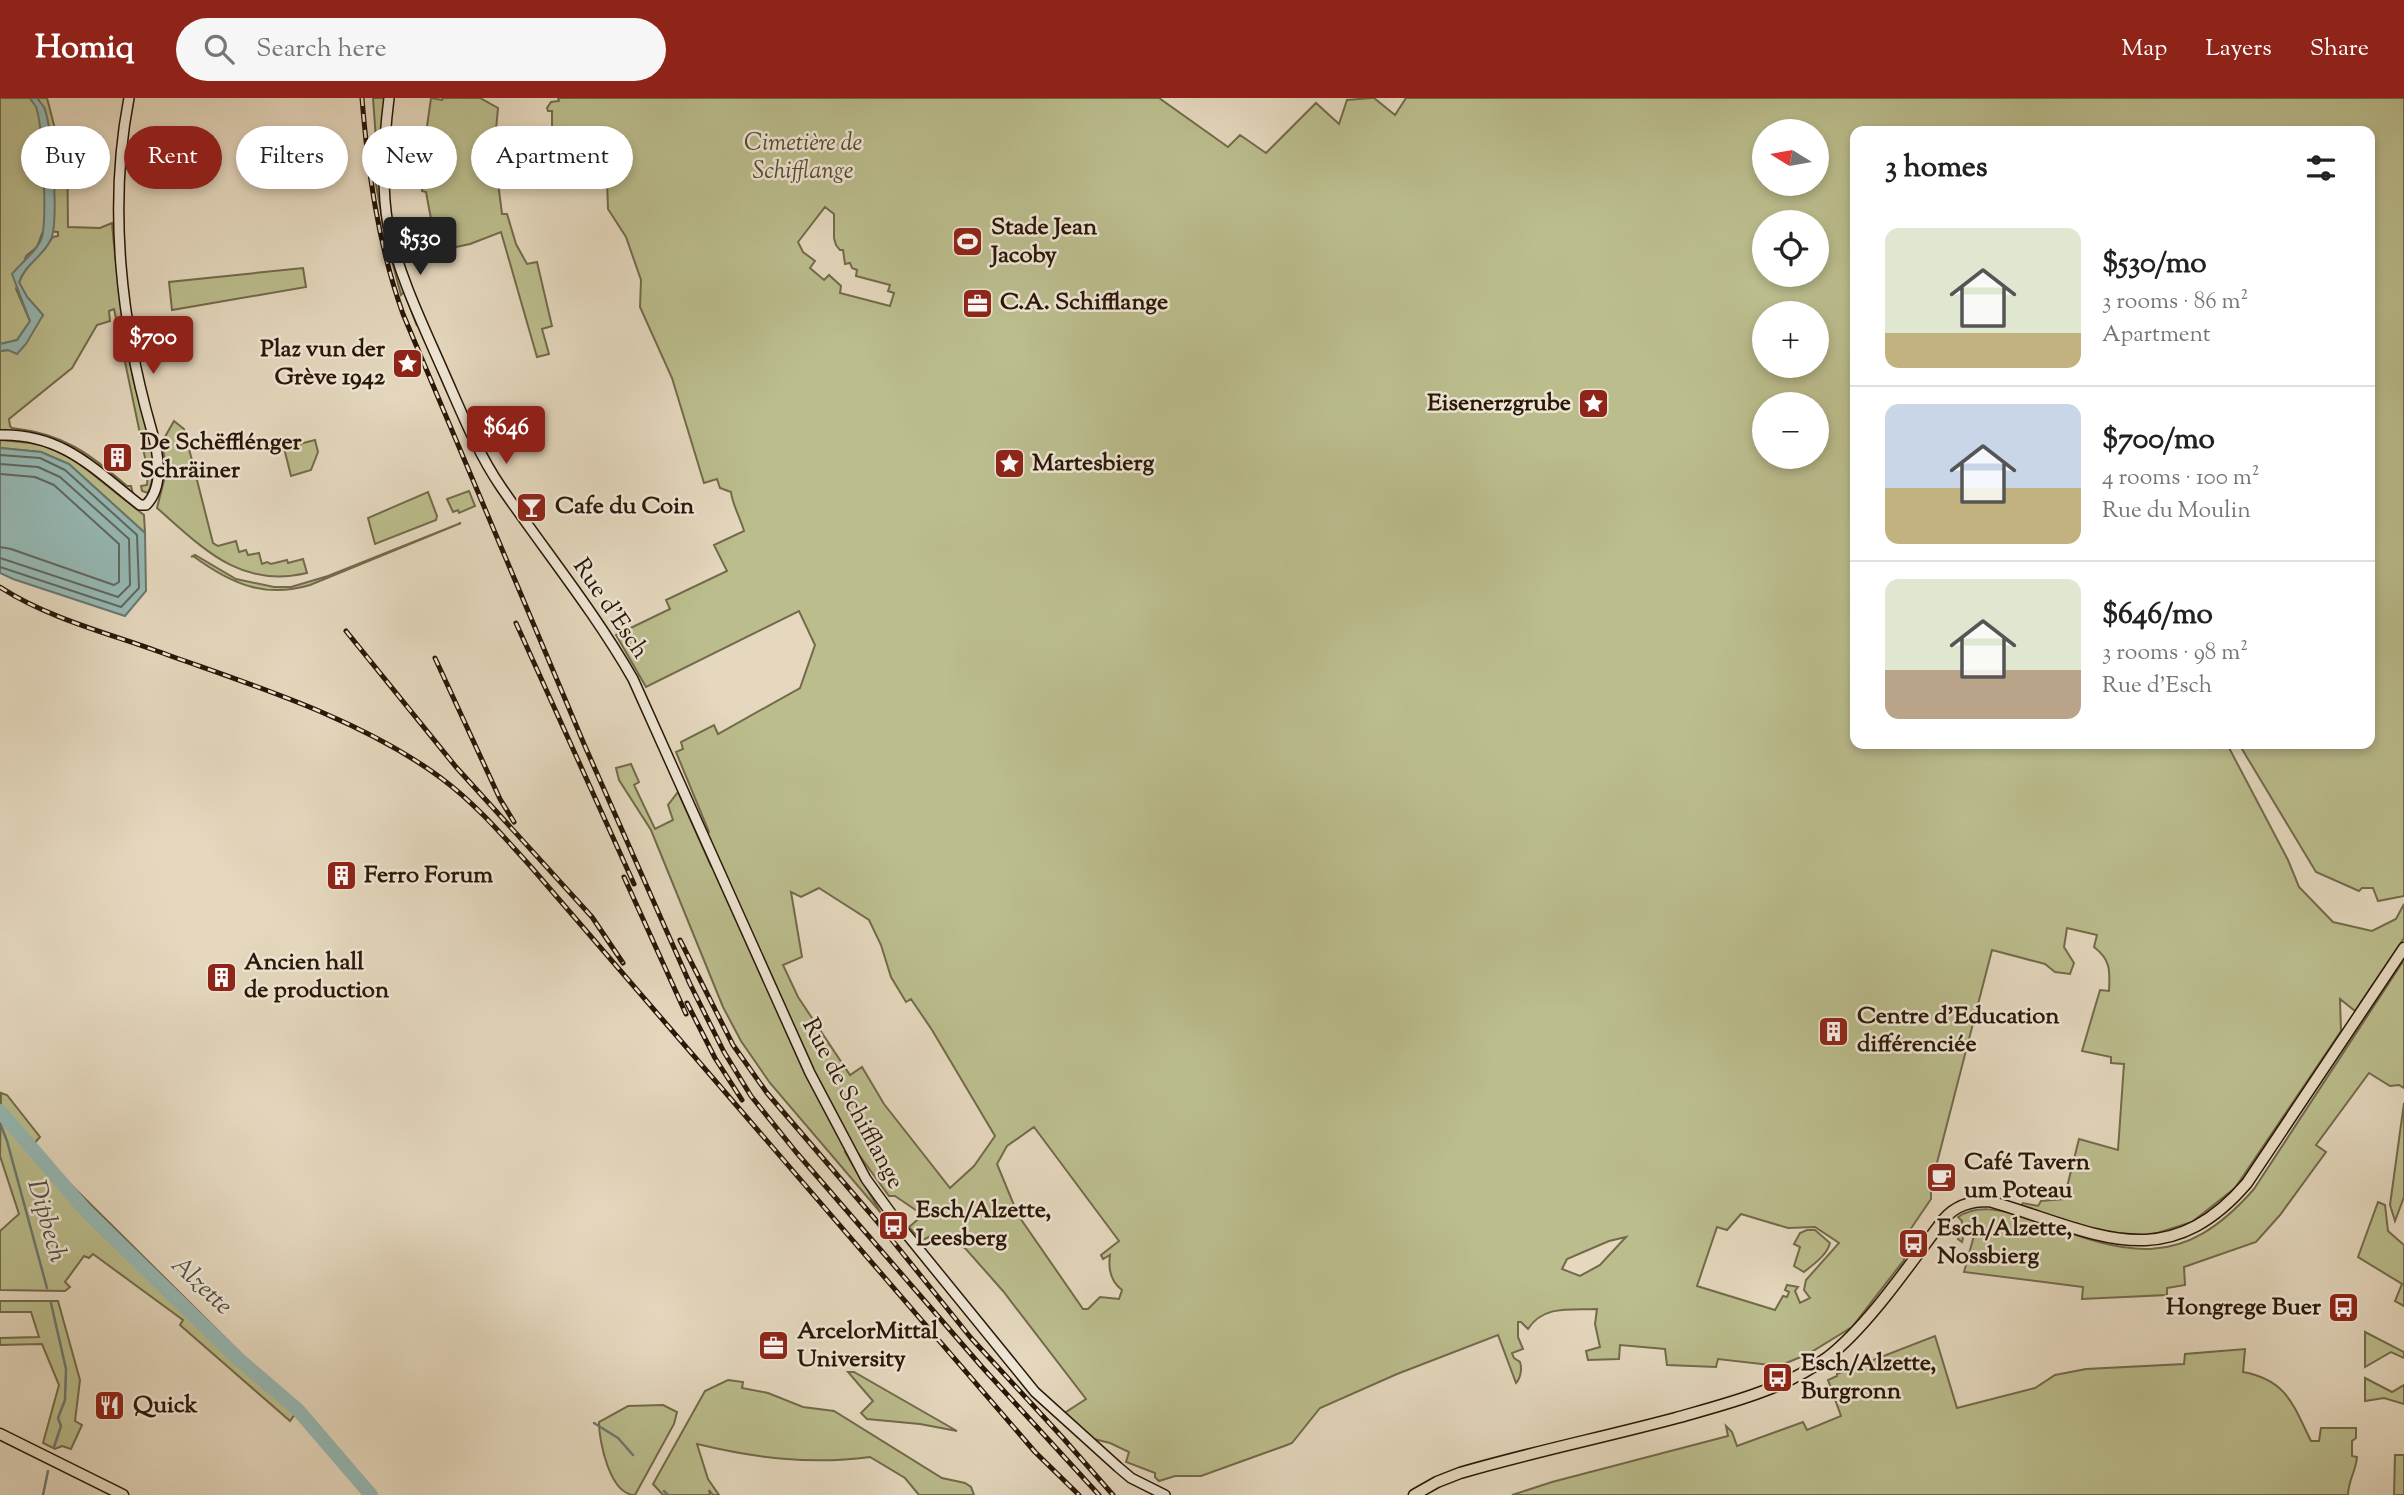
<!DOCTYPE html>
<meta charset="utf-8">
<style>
body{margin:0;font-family:"Sorts Mill Goudy",serif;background:#f6f6f6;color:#222;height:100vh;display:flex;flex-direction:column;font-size:26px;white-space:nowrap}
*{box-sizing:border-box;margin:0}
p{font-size:23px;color:#767676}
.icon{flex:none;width:38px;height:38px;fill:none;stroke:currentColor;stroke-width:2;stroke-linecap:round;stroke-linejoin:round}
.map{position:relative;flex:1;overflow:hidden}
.details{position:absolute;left:1850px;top:28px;width:525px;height:623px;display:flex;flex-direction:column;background:#fff;border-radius:14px;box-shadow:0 4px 10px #0003}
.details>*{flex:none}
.guide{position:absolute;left:21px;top:28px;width:665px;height:63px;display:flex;gap:14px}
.needle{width:46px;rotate:281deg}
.buttons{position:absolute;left:1752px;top:21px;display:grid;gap:14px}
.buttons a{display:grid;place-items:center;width:77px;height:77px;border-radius:50%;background:#fff;box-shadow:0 4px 10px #0003;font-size:35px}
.price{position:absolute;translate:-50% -60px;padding:0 16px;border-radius:7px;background:#8f2418;color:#fff;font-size:23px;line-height:46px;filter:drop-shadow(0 2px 4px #0008)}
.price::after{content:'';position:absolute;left:50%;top:42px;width:21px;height:16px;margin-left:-10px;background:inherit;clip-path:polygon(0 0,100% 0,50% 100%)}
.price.current{background:#222;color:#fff}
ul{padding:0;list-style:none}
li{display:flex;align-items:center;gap:21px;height:175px;padding:0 35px}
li+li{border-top:2px solid #e0e0e0}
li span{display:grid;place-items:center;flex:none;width:196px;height:140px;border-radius:14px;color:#555}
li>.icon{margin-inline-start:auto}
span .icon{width:84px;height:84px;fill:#fffc;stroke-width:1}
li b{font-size:30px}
h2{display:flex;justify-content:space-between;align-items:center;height:84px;padding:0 35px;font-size:30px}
.pill{padding:0 24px;border-radius:32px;background:#fff;box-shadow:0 4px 10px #0003;font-size:24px;line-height:63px}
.pill.current{background:#8f2418;color:#fff}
header{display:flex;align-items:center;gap:42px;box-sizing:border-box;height:98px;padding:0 35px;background:#8f2418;color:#fff}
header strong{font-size:33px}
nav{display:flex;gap:38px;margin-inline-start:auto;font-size:24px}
.search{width:490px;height:63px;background:#f6f6f6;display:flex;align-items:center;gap:18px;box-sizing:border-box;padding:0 24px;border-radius:38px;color:#767676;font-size:26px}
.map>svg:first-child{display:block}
.green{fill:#bbbd8d;stroke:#726a4a;stroke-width:2;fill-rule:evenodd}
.water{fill:#96b9b5;stroke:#6b786f;stroke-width:2}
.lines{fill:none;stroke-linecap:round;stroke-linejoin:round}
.shore{stroke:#60685e;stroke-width:2}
.stream{stroke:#6b786f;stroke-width:2.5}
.river{stroke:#96b9b5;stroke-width:14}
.secondary-casing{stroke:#2a1607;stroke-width:12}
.primary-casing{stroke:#2a1607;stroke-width:13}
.secondary{stroke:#eee6d5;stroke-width:9}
.primary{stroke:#e5d8be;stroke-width:10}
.rail-casing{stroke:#2a1607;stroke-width:5}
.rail{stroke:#eee6d5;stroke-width:2.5;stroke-dasharray:8;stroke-linecap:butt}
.labels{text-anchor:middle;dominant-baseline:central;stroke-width:5;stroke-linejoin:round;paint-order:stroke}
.park-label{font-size:24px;font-style:italic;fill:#56482f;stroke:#eee6d5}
.poi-label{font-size:24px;font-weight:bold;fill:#2a1607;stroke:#eee6d5;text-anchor:start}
.street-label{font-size:24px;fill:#2a1607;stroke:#eee6d5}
.water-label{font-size:26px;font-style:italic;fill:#504f44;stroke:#eee6d5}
</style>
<header>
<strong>Homiq</strong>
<div class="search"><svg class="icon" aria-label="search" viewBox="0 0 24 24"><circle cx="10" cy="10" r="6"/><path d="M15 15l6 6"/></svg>Search here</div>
<nav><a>Map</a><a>Layers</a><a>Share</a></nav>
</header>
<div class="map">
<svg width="2404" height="1397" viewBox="0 0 2404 1397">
<rect width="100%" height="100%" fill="#e5d8be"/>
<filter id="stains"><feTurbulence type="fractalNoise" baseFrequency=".00286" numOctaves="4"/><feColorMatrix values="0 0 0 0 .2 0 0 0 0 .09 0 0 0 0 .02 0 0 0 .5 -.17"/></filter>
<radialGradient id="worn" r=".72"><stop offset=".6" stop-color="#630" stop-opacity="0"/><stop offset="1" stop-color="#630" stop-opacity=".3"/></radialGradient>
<!-- green -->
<g class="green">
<path d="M0,0H47L55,31L67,34L68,129L100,130L112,125C116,175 124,225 132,274C138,312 165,357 148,395L142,393L141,388L147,387L148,374L114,211L109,213L110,223L97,227L72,270L9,321L10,328L12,330C65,336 88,355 127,388H131L133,396C89,360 60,332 0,333V253L8,252L43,217L27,199L19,185C24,169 42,155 53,139L58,138V134L43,133L37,149L26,158L16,191L30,223L17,242L0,246Z"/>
<path d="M373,0H385L380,62L379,55H377Z"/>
<path d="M431,0L442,2L443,0H480L498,10L494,53L502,116H507L516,146L527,166L537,164L552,228L542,231L549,256L537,259L501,134L470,146L437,153L426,94L422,93L423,78H420Z"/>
<path d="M558,0H1159L1228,49L1240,37L1266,55L1316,5L1339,26L1347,2L1371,0H1374L1395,17L1406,0H2404V798L2378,803L2373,790H2362L2359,793L2316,774L2239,646H2370V33H1855V646H2227L2288,762L2299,789L2333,824L2372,833L2396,821L2404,806V840L2355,913L2340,901L2341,933L2235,1090L2192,1124L2151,1137L2107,1136L2021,1108L2023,1105L2038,1108L2041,1103L2064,1101L2079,1041L2118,1052L2124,966L2111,965V959L2082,953L2100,892L2109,893C2110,873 2111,862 2094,849L2097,837L2067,830L2064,849L2074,865L2070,876L2055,874L2045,866L1992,852L1931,1088V1101L1910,1132L1911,1146L1906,1154L1904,1162L1852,1229L1808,1256L1779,1268L1718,1261L1716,1269L1667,1267L1665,1251L1620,1247L1619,1261L1588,1262L1586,1253L1600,1249L1595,1226L1597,1211C1570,1212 1543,1207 1528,1231L1521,1224H1518V1239L1523,1251L1512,1255L1514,1260L1520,1264C1522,1270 1521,1280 1516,1285L1498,1237L1397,1276L1320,1310L1292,1345L1287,1347L1201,1378H1175L1159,1383L1155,1379V1375L1126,1364L1129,1354L1110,1345L1082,1338L1060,1318L1086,1301L1003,1193L965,1150L937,1135L921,1143L909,1129L923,1117L895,1098H889L854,1050L845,1054L881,1115L770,985L741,943L723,909L651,732L619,682L616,670L631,666L639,684L634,687L655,731L673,722L668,707L678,694L711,768L719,776L703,737L709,734L676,654L683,651L681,644L714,627L718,636L800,590L815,547L799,513L646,589L616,537L670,511L666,502L727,473L714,447L744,433C741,421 732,406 731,394L720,390L717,381L704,385L672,280L640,209L641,182L626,139L608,111L607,82L598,64L552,41V13H548L547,10L551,4L559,3ZM1764,33H1816V86H1764ZM825,109L834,116V140L836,147L840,152H843L845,166L850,165L852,170L857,172L856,178L890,187L888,193L894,195L890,208L840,195L841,188L829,177L824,182L810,170L815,163L803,154L798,144ZM1764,124H1816V177H1764ZM1764,215H1816V268H1764ZM1764,306H1816V359H1764ZM819,790L869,822L881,847L891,879L906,904L911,901L932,932L995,1038L974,1068L950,1090L884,1006L862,969L850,977L798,899L783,867L802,859L791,794L801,799ZM1034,1029L1119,1143L1101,1157L1103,1161L1110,1157C1108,1171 1110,1183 1122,1192L1119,1201L1100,1199L1088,1211H1083L1018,1117L997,1066L1007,1048ZM1741,1116L1788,1130L1815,1129L1839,1145L1806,1182L1804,1192L1810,1200L1800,1205L1795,1193L1798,1189L1787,1187L1785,1192L1789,1194L1787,1199L1783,1198L1775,1212L1697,1188L1717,1129L1727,1132ZM1626,1139L1600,1167L1580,1178L1562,1171L1567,1161L1609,1143Z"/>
<path d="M375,55L379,83H380L383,128L417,228L404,194L401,197C388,150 377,104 372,56Z"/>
<path d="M303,170L306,189L172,212L169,184Z"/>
<path d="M174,323L184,331L213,445L218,448L236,443L239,454L246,452L248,457L259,455L262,466L267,464L271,466L287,462L288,465L303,461L307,475C240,491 203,450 157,410L164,382L165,364L162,344Z"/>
<path d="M0,342L40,346L71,359L144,417L145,435L69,366L41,354L0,350Z"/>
<path d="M315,342L318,354L311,372L291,378L284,350Z"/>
<path d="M469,393L475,408L459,415L458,412L453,414L447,401Z"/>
<path d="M428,394L437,418L436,422L375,446L368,420Z"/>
<path d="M461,425L310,487C264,501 230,485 193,458L191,459L195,457L236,481L274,489H291L328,478Z"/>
<path d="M2404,862V990L2399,987L2390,988L2369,975L2316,1047L2326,1054L2280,1117L2256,1144L2184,1169L2185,1187L2167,1190V1197L2082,1201L2083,1189L1964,1174L1975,1134L1966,1128L1962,1144L1958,1141L1962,1123L1958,1119C1977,1106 2001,1112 2020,1118C2119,1152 2175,1181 2254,1091Z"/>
<path d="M1,995L7,997L40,1039L32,1048L298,1312L290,1323L180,1227L183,1222L93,1156L89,1160L84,1158L65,1184L70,1189L65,1193L0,1192V1133L19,1116L0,1058Z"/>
<path d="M2404,1005V1099L2395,1123L2390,1107Z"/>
<path d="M2378,1104L2385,1107L2388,1133L2404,1147V1208L2395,1203L2402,1186L2358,1159Z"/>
<path d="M1807,1132H1815L1830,1145C1827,1157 1814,1166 1804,1174L1794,1168L1800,1149L1794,1146L1800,1135Z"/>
<path d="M0,1203H58L80,1282L75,1323L82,1327L71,1351L62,1348L55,1351L43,1345L59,1287L42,1246L0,1247V1240L39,1239L31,1214H0Z"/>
<path d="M2365,1234L2404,1254V1260L2391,1254L2365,1269Z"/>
<path d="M1935,1238L1957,1310L2035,1290L2055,1277L2086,1271L2184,1266L2185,1256L2245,1251L2243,1274C2287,1282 2293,1307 2311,1343H2319L2321,1330H2356V1340L2352,1343V1358L2357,1359C2356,1373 2348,1383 2348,1397H1512L1552,1384L1728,1338L1726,1328L1732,1334L1737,1348L1803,1324L1807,1332L1841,1318L1828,1282L1837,1278V1276Z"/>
<path d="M848,1274H854L957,1333L920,1326L867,1321L861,1315L873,1303Z"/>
<path d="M2365,1280L2392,1294L2404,1287V1306L2384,1300L2365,1303Z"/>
<path d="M728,1282L743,1284L742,1290L768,1295L803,1309L834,1313L942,1380L965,1385L971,1389L974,1397H919L905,1380L870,1359C811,1367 755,1360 697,1346L708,1381L719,1397H713L709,1392L710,1397H663L653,1386L705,1293Z"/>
<path d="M663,1307L677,1314L674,1326L635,1397C610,1397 599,1344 599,1324L628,1308Z"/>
<path d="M2395,1357H2404V1397H2394Z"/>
</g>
<!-- water -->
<g class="water">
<path d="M30,0H37C38,1 43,8 44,9C52,28 59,123 51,141C44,158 25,166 19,184L27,199L43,217L26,246L17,256L8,252L0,253V246L17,242L30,223L12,176C20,166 39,151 42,139C47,120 43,28 36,9C36,8 30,1 30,0Z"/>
<path d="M0,350L41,354L69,366L145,435L146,493L125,518L13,481L0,475Z"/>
</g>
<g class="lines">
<!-- shore -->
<g class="shore">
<path d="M0,357L40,360L65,372L137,437L139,490L121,509L0,469"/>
<path d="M0,366L38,369L60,379L129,441L130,487L118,499L0,460"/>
<path d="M0,376L35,379L54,387L119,446V484L114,487L11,451L0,449"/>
</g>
<!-- stream -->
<g class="stream">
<path d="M0,1025L7,1043L47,1190"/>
<path d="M51,1205L66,1271L65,1302L58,1320L61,1328L54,1349"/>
<path d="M594,1325L618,1340L633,1357"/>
<path d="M664,1393L668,1397"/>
<path d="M43,1397L48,1373"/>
</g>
<!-- river -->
<path class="river" d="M0,1013L87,1114L235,1258L298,1312L371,1397"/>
<defs>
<g id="secondary">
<path d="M389,0C384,40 381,87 388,127C399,178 423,227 444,275C461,313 477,354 501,389C545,453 594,513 633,581L810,975L866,1081L904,1133L1035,1294L1118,1369L1131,1380L1165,1397"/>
<path d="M0,337C62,335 95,372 140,407H146C165,388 158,353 151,330C121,225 108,108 129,0"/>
</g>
<g id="primary">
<path d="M0,1336L123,1397"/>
<path d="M1414,1397L1437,1384L1460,1375C1532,1354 1605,1339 1676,1320C1729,1305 1783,1292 1828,1259C1870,1226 1911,1164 1944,1121C1956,1107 1971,1103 1989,1103C2089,1131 2163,1183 2247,1085L2404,850"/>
</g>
</defs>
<!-- secondary casing -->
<use href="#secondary" class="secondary-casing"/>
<!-- primary casing -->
<use href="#primary" class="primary-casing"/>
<!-- secondary -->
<use href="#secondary" class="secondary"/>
<!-- primary -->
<use href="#primary" class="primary"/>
<defs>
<g id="rail">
<path d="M362,0C368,74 378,146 403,216L584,646L690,886L724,954L751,998L796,1054L982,1269L1099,1397"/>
<path d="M0,489C48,520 104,534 157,553C251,587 360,620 441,680C476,706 503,738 532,770L1035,1354L1079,1397"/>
<path d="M516,525L634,786"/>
<path d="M346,533L456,669L592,819L623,865"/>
<path d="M435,560L500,701L514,724"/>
<path d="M624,779L686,916"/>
<path d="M680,842L733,947L767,995L875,1121L971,1240L1063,1340L1113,1397"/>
<path d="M687,905L715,960L742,1002"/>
</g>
</defs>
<!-- rail casing -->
<use href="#rail" class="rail-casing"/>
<!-- rail -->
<use href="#rail" class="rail"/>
</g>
<!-- icons -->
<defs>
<symbol id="stadium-square" viewBox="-11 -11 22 22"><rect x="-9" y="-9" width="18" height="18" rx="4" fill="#8f2418" stroke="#eee6d5"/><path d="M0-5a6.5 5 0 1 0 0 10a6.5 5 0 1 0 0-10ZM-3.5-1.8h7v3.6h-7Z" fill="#fff"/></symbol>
<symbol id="office-square" viewBox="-11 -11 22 22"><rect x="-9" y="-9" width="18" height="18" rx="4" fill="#8f2418" stroke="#eee6d5"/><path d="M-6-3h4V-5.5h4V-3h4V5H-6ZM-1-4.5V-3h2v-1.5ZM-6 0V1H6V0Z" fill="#fff"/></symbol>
<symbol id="sight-square" viewBox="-11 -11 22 22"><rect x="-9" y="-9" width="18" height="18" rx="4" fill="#8f2418" stroke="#eee6d5"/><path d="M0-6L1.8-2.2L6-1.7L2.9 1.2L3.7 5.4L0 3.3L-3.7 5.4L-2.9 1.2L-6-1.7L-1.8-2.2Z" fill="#fff"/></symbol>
<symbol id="building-square" viewBox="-11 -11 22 22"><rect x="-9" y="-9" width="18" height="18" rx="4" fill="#8f2418" stroke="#eee6d5"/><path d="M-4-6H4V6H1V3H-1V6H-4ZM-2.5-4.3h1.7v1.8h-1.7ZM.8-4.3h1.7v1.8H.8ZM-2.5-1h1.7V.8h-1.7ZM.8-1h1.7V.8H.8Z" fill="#fff"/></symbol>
<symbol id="bar-square" viewBox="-11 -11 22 22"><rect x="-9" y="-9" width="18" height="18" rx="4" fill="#8f2418" stroke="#eee6d5"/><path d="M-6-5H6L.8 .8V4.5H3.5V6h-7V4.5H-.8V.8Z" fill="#fff"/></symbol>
<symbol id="cafe-square" viewBox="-11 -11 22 22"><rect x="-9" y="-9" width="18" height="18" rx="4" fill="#8f2418" stroke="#eee6d5"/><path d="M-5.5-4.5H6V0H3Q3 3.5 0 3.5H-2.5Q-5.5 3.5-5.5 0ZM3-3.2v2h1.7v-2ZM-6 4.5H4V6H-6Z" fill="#fff"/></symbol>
<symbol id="bus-square" viewBox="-11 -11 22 22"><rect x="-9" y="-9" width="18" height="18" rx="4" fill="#8f2418" stroke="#eee6d5"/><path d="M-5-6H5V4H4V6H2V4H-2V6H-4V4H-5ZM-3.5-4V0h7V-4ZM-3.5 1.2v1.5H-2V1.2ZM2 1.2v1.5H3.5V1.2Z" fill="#fff"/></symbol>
<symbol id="restaurant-square" viewBox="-11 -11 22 22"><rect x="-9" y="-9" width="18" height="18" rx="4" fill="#8f2418" stroke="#eee6d5"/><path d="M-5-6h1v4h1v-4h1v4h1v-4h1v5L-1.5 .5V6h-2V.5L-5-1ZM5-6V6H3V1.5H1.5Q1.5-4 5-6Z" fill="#fff"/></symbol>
</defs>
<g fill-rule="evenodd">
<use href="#stadium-square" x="950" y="126" width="35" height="35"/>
<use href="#office-square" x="960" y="188" width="35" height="35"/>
<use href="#sight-square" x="390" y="248" width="35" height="35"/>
<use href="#sight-square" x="1576" y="288" width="35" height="35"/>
<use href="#building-square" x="100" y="342" width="35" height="35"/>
<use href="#sight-square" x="992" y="348" width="35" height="35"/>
<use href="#bar-square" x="514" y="392" width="35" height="35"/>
<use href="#building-square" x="324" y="760" width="35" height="35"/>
<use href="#building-square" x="204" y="862" width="35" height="35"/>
<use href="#building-square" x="1816" y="916" width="35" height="35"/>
<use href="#cafe-square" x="1924" y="1062" width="35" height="35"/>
<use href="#bus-square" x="876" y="1110" width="35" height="35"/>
<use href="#bus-square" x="1896" y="1128" width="35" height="35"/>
<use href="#bus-square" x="2326" y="1192" width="35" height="35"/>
<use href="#office-square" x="756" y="1230" width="35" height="35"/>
<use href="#bus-square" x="1760" y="1262" width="35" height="35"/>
<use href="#restaurant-square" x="92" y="1290" width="35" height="35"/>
</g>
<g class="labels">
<!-- park labels -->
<g class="park-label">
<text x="803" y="46">Cimetière de<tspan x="803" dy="28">Schifflange</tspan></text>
</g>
<!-- poi labels -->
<g class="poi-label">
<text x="991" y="130">Stade Jean<tspan x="991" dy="28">Jacoby</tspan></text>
<text x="1000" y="205">C.A. Schifflange</text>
<text x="385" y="252" text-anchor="end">Plaz vun der<tspan x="385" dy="28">Grève 1942</tspan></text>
<text x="1571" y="306" text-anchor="end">Eisenerzgrube</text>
<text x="140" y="345">De Schëfflénger<tspan x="140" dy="28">Schräiner</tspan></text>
<text x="1032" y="366">Martesbierg</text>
<text x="555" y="409">Cafe du Coin</text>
<text x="364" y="778">Ferro Forum</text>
<text x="244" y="865">Ancien hall<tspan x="244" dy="28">de production</tspan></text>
<text x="1857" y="919">Centre d'Education<tspan x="1857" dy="28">différenciée</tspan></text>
<text x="1964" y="1065">Café Tavern<tspan x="1964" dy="28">um Poteau</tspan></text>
<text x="916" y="1113">Esch/Alzette,<tspan x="916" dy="28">Leesberg</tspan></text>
<text x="1937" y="1131">Esch/Alzette,<tspan x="1937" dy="28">Nossbierg</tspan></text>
<text x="2321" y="1210" text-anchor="end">Hongrege Buer</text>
<text x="797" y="1234">ArcelorMittal<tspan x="797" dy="28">University</tspan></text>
<text x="1801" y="1266">Esch/Alzette,<tspan x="1801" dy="28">Burgronn</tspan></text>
<text x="133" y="1308">Quick</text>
</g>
<!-- street labels -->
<g class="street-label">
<text transform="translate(610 511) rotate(56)">Rue d'Esch</text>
<text transform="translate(852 1006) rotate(62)">Rue de Schifflange</text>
</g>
<!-- water labels -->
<g class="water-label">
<text transform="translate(46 1123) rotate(74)">Dipbech</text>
<text transform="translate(201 1188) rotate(43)">Alzette</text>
</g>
</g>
<rect width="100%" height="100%" filter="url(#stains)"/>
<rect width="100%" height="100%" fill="url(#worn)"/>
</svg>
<div class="buttons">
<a><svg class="needle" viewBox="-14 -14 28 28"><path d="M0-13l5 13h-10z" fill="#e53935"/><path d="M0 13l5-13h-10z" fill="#767676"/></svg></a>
<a><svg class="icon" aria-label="locate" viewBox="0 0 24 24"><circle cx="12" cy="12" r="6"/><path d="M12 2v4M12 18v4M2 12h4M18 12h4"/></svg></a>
<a>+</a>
<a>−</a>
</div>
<b class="price current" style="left:420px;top:179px">$530</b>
<b class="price" style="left:153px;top:278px">$700</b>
<b class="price" style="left:506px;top:368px">$646</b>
<div class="guide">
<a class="pill">Buy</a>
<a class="pill current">Rent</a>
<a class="pill">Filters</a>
<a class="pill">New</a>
<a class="pill">Apartment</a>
</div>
<section class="details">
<h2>3 homes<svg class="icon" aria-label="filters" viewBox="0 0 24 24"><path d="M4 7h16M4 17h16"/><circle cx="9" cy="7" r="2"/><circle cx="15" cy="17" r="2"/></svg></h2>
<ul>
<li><span style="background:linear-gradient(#dfe7d0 75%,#c2b280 0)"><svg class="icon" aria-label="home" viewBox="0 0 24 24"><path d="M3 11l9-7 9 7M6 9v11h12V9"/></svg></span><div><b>$530/mo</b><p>3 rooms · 86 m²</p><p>Apartment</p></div></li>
<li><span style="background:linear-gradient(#c9d6e8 60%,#c2b280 0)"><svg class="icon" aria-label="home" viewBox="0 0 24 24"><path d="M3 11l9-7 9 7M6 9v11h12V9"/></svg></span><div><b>$700/mo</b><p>4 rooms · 100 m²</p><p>Rue du Moulin</p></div></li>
<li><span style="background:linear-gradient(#dfe7d0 65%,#b9a48a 0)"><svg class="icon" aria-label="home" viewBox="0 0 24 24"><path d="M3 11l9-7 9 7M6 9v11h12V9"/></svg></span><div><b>$646/mo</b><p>3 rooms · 98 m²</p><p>Rue d'Esch</p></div></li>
</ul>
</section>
</div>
